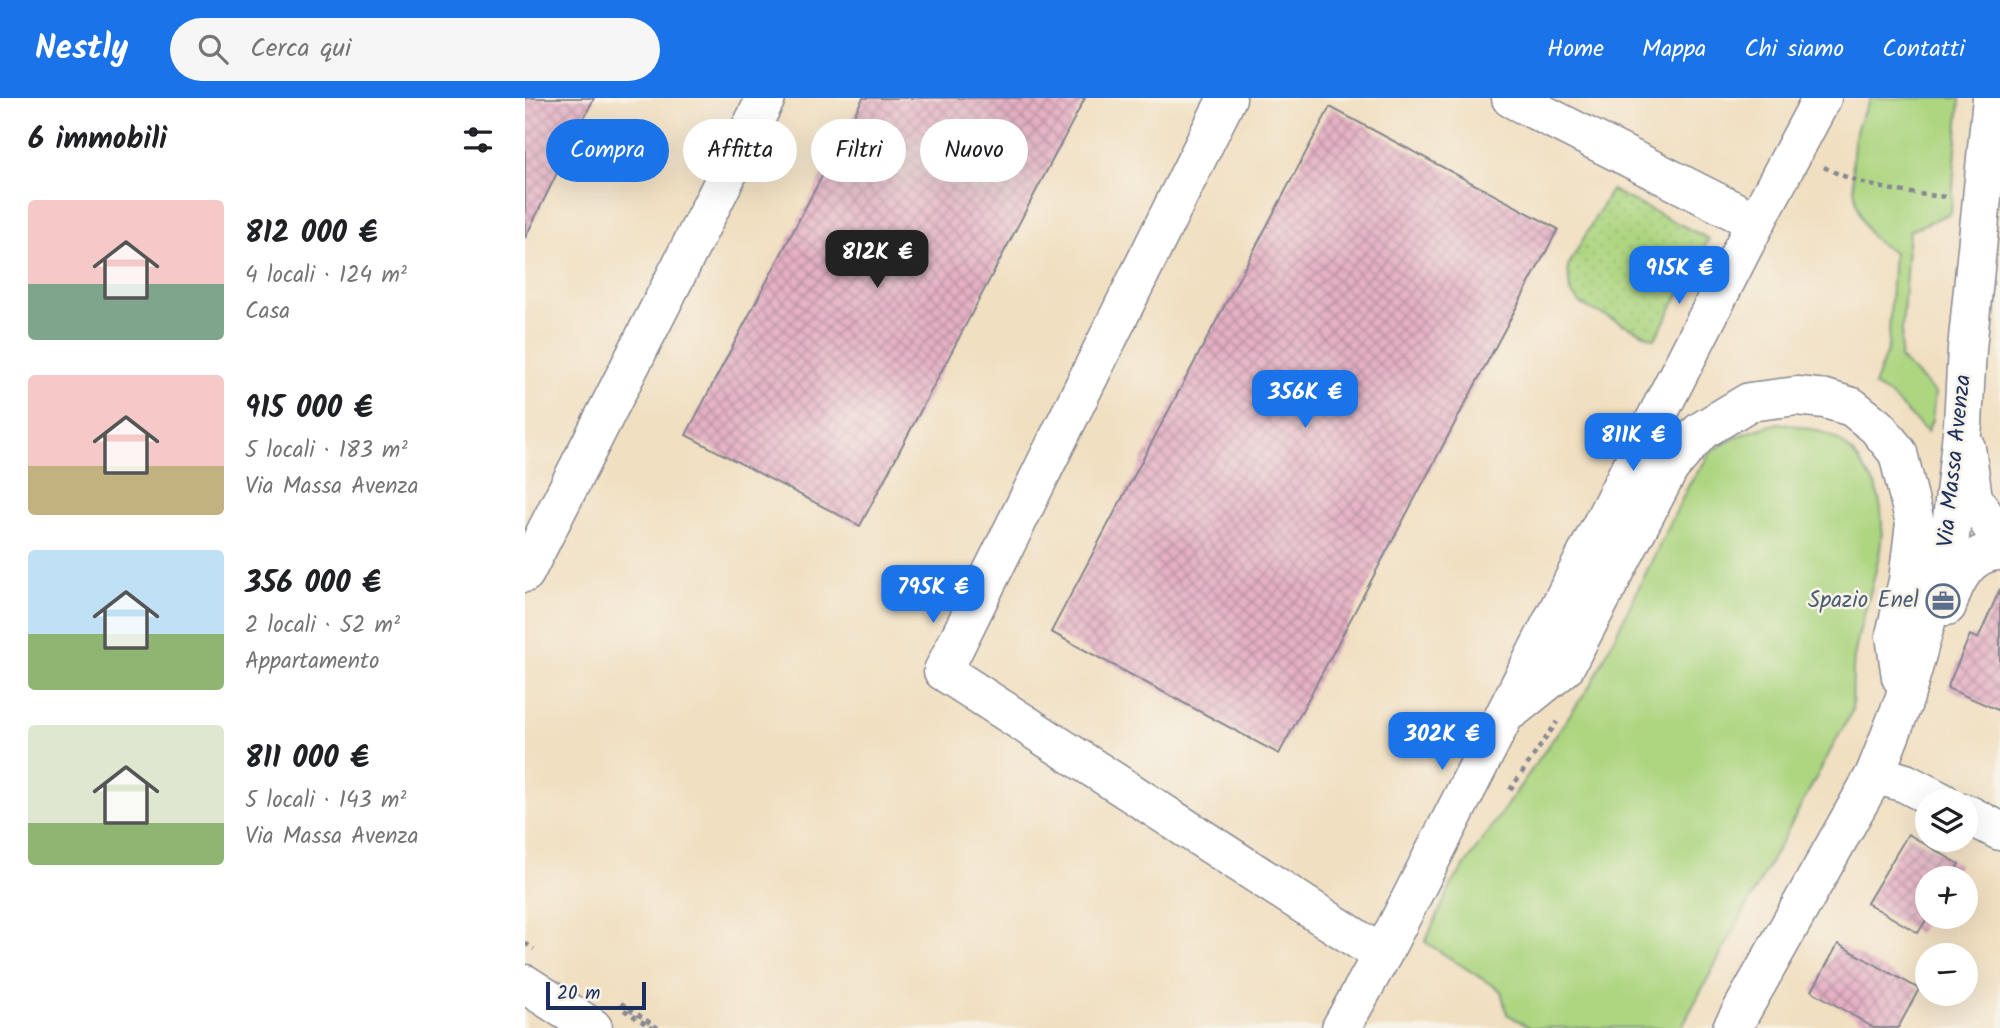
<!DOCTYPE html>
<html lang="it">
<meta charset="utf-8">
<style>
body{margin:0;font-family:Kalam,sans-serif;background:#f6f6f6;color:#202124;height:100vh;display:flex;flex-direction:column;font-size:26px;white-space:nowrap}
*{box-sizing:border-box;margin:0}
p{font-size:23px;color:#757577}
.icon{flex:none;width:38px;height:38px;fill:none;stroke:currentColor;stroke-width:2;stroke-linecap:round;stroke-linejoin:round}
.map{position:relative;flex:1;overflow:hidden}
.details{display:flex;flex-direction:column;background:#fff;width:525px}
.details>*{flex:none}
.banner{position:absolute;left:21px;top:21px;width:665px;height:63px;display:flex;gap:14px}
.buttons{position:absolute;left:1390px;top:691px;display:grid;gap:14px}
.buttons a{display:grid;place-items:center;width:63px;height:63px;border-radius:50%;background:#fff;box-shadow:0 7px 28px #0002;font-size:35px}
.scale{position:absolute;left:21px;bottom:18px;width:100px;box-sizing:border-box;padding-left:7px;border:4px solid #1b2f5e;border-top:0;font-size:19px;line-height:24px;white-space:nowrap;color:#1b2f5e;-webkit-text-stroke:5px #f7f3e8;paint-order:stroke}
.price{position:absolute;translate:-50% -60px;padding:0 16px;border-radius:14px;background:#1a73e8;color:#fff;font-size:23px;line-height:46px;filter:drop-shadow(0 2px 4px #0008)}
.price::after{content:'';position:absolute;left:50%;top:42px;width:21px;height:16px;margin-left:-10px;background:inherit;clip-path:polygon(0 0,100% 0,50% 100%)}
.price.selected{background:#222;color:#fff}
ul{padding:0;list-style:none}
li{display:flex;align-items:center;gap:21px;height:175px;padding:0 28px}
li span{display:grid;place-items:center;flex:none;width:196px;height:140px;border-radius:7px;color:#555}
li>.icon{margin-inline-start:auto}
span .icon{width:84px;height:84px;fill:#fffc;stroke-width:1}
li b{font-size:30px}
h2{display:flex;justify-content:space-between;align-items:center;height:84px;padding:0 28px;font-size:30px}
.pill{padding:0 24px;border-radius:32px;background:#fff;box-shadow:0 7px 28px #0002;font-size:24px;line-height:63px}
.pill.selected{background:#1a73e8;color:#fff}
header{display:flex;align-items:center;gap:42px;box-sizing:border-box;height:98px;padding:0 35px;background:#1a73e8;color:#fff}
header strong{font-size:33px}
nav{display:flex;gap:38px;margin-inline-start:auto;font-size:24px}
.search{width:490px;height:63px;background:#f6f6f6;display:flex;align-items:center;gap:18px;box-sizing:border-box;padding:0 24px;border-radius:38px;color:#757577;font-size:26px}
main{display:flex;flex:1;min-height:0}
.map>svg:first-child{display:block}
.grass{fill:#add681;stroke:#648270;stroke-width:2}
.garden{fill:url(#garden-dots);stroke:#648270;stroke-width:2}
.building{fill:url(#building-cross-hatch)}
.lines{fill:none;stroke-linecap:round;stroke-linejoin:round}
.minor-casing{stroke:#868790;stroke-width:41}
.major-casing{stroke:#868790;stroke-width:41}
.path{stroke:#868790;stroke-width:4.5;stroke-dasharray:5 5;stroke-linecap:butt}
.minor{stroke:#fff;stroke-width:38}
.major{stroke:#fff;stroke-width:38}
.labels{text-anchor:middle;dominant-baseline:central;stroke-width:5;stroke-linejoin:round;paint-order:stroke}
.street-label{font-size:23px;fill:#1b2f5e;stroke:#f7f3e8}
.service-label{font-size:23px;fill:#4e5e75;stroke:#f7f3e8;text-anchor:end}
</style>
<header>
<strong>Nestly</strong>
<div class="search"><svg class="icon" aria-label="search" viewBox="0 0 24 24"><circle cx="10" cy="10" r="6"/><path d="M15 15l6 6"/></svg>Cerca qui</div>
<nav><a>Home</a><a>Mappa</a><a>Chi siamo</a><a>Contatti</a></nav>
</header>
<main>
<section class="details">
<h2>6 immobili<svg class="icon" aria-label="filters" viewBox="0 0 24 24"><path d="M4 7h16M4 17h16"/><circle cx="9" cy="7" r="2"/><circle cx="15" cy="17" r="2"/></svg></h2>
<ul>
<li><span style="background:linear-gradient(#f6c9c9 60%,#7fa58c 0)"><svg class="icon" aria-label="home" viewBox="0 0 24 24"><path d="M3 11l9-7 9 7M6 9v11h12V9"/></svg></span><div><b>812 000 €</b><p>4 locali · 124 m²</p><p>Casa</p></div></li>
<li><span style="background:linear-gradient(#f6c9c9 65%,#c2b280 0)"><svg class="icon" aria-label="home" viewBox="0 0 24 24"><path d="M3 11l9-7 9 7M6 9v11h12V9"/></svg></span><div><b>915 000 €</b><p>5 locali · 183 m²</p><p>Via Massa Avenza</p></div></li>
<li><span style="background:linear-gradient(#bfe0f5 60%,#8fb573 0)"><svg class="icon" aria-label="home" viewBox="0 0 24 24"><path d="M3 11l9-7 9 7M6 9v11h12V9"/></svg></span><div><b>356 000 €</b><p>2 locali · 52 m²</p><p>Appartamento</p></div></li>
<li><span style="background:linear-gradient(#dfe7d0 70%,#8fb573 0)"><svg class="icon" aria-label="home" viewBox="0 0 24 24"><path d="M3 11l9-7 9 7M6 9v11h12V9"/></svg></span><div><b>811 000 €</b><p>5 locali · 143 m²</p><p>Via Massa Avenza</p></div></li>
</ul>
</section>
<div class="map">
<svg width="1475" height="930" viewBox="0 0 1475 930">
<defs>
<pattern id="garden-dots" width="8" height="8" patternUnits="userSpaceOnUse" patternTransform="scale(1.75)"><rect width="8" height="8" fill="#add681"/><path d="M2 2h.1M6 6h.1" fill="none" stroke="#94b872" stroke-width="1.8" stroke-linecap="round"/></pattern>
<pattern id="building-cross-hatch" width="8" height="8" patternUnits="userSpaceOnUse" patternTransform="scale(1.75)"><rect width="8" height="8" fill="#e5b0c4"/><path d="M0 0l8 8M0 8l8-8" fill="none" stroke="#b990a2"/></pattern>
</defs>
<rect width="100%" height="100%" fill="#f7f3e8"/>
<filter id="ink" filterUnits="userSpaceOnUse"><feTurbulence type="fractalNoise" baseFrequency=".0143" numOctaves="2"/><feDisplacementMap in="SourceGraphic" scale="14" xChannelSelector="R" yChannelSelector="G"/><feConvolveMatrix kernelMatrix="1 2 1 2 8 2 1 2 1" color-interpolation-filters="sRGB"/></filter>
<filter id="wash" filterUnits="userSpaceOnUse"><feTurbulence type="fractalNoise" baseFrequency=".00686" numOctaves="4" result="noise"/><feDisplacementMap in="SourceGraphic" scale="28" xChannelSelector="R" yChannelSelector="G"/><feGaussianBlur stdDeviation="1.57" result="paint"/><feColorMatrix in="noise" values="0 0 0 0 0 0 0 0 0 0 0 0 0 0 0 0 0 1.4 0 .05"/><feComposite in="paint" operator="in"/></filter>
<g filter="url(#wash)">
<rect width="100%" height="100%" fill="#f1dfc1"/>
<!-- grass -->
<g class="grass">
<path d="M1346,0H1435L1426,115L1384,133L1375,260L1410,295L1407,322L1402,334L1365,297L1349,288L1363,250L1369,154C1363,150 1354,147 1350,142C1326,117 1324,62 1332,30C1335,20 1341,10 1346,0Z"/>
<path d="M1253,325C1291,330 1318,336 1339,370C1343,377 1350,385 1352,393C1369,449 1337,505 1329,560C1327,577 1328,596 1327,613L1156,930H1006L982,916L976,893L900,844L927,786L1067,585L1164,387L1187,353L1215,337Z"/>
</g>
<!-- garden -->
<path class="garden" d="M1086,92L1184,141L1130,241L1057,207L1045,194L1043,168Z"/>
<g id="blocks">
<!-- building -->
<g class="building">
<path d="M0,0H69L0,140Z"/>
<path d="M338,0H560L335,428L161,337Z"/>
<path d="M805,9L1033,131L754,656L526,534Z"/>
<path d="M1475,491V613L1422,590L1445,537L1453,541Z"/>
<path d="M1383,736L1434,766L1425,780H1402L1403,819L1393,835L1342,805Z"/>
<path d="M1313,846L1394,891L1373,930H1349L1287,893Z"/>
</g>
</g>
</g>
<g filter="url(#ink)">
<use href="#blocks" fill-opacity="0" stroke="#868790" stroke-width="2"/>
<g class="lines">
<defs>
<g id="minor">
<path d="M702,0L418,573L857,857"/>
<path d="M986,0L1231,124"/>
<path d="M1441,350L1448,400L1465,426L1475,436"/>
<path d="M0,475L241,0"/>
<path d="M1350,676L1380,685L1417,704"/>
<path d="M1440,715L1475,733"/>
<path d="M0,886L68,930"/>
</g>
<g id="major">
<path d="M1422,508C1430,482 1444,453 1475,453"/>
<path d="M988,611L1040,569L1145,369L1176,333L1224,304L1272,298L1300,301L1327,309L1352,329L1373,355L1390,425L1383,483L1370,537L1376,579"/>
<path d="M816,930L857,857L1231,124L1297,0"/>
<path d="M1207,930L1350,676L1379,602L1425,439L1438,326L1442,251L1467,0"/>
</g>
</defs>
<!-- minor casing -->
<use href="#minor" class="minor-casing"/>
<!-- major casing -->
<use href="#major" class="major-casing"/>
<!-- path -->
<g class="path">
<path d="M1299,69C1337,89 1379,95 1422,99"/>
<path d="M985,692L1032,624"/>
<path d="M0,845L9,851"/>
<path d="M96,905L133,930"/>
<path d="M99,912L127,930"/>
</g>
<!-- minor -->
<use href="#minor" class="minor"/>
<!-- major -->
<use href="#major" class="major"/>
</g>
</g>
<!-- icons -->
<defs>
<symbol id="office-ring" viewBox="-11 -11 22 22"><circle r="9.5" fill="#f7f3e8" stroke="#5c6f8a" stroke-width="1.5"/><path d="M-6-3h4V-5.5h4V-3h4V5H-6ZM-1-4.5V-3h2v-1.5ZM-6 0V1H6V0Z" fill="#5c6f8a"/></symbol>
</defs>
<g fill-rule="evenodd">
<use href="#office-ring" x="1399" y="484" width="38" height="38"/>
</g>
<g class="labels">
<!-- street labels -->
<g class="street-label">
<text transform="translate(1430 363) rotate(-84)">Via Massa Avenza</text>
</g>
<!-- service labels -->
<g class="service-label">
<text x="1394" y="503">Spazio Enel</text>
</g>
</g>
</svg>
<div class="buttons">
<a><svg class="icon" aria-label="layers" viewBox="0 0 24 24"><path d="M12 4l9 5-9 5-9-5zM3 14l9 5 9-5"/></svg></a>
<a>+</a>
<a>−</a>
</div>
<div class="scale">20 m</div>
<b class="price selected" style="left:352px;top:192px">812K €</b>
<b class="price" style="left:1154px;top:208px">915K €</b>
<b class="price" style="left:780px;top:332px">356K €</b>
<b class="price" style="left:1108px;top:375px">811K €</b>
<b class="price" style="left:408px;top:527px">795K €</b>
<b class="price" style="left:917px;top:674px">302K €</b>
<div class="banner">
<a class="pill selected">Compra</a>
<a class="pill">Affitta</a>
<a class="pill">Filtri</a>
<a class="pill">Nuovo</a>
</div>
</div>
</main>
